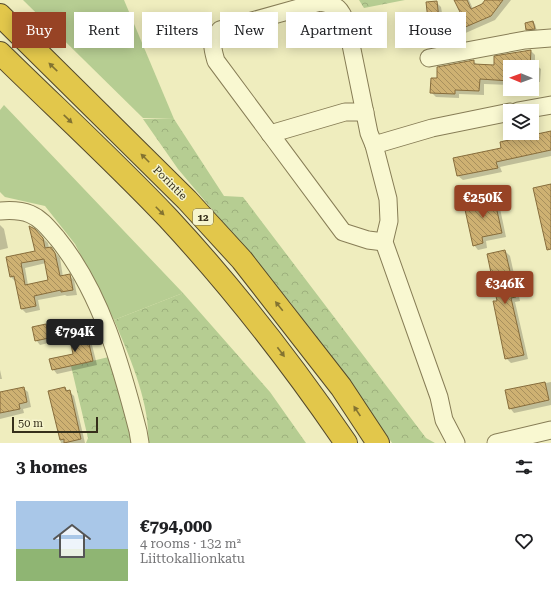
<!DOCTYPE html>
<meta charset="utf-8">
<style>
body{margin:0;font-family:"Roboto Serif",serif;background:#f6f6f6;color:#202124;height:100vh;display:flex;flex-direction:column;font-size:15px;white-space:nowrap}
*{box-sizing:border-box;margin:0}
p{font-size:13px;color:#757577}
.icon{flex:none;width:22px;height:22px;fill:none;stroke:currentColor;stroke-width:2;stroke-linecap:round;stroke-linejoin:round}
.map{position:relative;height:443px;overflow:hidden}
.sheet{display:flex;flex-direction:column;background:#fff;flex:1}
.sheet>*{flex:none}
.guide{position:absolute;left:12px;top:12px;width:527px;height:36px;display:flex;gap:8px}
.needle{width:26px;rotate:271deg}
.controls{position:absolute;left:503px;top:60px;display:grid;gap:8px}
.controls a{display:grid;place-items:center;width:36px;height:36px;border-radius:0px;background:#fff;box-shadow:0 2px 10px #0003;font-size:20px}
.scale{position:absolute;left:12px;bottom:10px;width:86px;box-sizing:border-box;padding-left:4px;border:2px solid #362f1b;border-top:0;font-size:11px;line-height:14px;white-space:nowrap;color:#362f1b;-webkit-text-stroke:3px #f6f5cd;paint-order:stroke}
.price{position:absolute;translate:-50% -34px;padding:0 9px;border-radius:4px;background:#974325;color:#fff;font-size:13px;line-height:26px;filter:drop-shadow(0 1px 2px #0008)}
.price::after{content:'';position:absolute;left:50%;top:24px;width:12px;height:9px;margin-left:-6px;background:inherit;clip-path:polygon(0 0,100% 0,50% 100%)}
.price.current{background:#222;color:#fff}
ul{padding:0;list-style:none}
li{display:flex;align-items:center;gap:12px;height:100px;padding:0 16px}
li+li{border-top:1px solid #e0e0e0}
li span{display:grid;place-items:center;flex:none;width:112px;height:80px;border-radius:0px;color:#555}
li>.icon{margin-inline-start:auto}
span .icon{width:48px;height:48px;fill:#fffc;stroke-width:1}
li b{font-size:17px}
h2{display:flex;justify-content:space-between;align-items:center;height:48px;padding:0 16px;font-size:17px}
.pill{padding:0 14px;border-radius:0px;background:#fff;box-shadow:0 2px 10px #0003;font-size:14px;line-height:36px}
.pill.current{background:#974325;color:#fff}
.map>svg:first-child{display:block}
.grass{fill:#b6cd92}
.forest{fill:url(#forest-crowns)}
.shadow{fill:#0003;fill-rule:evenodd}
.building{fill:url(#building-back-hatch);stroke:#876d3c;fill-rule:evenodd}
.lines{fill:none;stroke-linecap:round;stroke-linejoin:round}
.minor-casing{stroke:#877d56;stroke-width:19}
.highway-casing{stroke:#54492b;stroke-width:24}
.minor{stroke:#f9f8d1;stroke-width:17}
.highway{stroke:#e2c74b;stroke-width:22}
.oneway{fill:#837331}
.labels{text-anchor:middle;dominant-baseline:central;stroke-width:3;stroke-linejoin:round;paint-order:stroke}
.shield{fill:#f6f5cd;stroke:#706a50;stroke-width:1}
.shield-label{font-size:10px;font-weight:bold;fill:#362f1b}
.street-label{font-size:11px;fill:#362f1b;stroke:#f6f5cd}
</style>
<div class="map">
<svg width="551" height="443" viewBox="0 0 551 443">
<defs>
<pattern id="forest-crowns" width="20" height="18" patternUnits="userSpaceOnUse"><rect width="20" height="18" fill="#b6cd92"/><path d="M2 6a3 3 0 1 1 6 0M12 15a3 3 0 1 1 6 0" fill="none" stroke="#9db07d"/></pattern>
<pattern id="building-back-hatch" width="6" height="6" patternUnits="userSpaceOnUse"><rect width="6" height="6" fill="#ceb172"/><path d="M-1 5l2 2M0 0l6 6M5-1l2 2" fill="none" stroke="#a8905d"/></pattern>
</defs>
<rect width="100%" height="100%" fill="#efedbe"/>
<!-- grass -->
<g class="grass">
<path d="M23,0H124L174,119L143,118Z"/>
<path d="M4,105L183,293L114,320L75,244L45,206L5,197L0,192V110Z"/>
</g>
<!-- forest -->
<g class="forest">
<path d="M359,0H405L364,8Z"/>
<path d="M143,119H174L224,196L243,197L426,438L435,443H392L371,412L290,302L178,169Z"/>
<path d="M183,293L270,392L306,443H148C151,405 129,355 114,320Z"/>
<path d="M113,356L134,443H86L88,438L71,366Z"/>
</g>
<!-- shadow -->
<g class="shadow">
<path d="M456,0H469L473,9L493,0H511L495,20L461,35L428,39L423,35L436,2L441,7L443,19L463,16Z"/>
<path d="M533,22L535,24L537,31L529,32L527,29Z"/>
<path d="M531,51L535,55V64L541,69L540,82H532V67H510V85L484,84V95L459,94V98L436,97L431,92L438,79L473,61L478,65L495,66Z"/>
<path d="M551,132V156L500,167L502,172L463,180L458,176L502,148Z"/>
<path d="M493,194L498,199L506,237L486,241L487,248L478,250L474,245L486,201Z"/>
<path d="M0,225L4,229L8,248L0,250Z"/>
<path d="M35,230L48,243L49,248H51L60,258L63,277L70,276L74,280L77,295L67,296L65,295L38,300L40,310L26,313L21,308L16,282L11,277L7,258L36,252ZM46,263L49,281L28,285L25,268Z"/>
<path d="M505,251L510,256L520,301L515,302L528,359L511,363L506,358Z"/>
<path d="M46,325L51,330L53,342L40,345L36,340Z"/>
<path d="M86,332L90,337L97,365L57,374L53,369L74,355Z"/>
<path d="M0,370L2,379H0Z"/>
<path d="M551,382V405L514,413L510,408L506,391Z"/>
<path d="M23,388L28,392L31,407L23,409L24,413L0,419V393Z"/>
<path d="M65,388L74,396L85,443H61L49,391Z"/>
</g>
<!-- building -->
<g class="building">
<path d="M454,0H467L471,9L482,4L485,0H503L491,16L456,31L422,35L420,21L428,20L426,2L437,1L439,19L462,16Z"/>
<path d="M533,21L535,29L526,30L525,23Z"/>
<path d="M531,50L530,67H510V81L480,79L479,91L455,90V94L430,93L431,78H437V67L474,60V64L494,65V56Z"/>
<path d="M551,131V150L496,162L498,168L457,176L453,158L501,148L500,142Z"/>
<path d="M551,184V249L547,250L533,188Z"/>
<path d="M493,193L502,233L482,237L483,243L473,246L464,205L485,200L484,195Z"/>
<path d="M29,226L35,229L43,238L45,248L51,247L55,253L60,276L70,274L73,290L61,292V290L34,296L36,306L21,309L14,276L10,277L6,257L35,251ZM44,259L48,280L25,285L21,263Z"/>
<path d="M505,250L516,297L511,298L524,355L505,359L493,301H497L487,254Z"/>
<path d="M46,324L49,338L35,341L32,327Z"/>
<path d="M86,331L93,361L52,370L49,359L73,354L69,335Z"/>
<path d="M545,382L549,400L509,409L505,390Z"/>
<path d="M24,387L27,402L19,404L20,409L0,413V392Z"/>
<path d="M65,387L66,391L70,390L81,439L64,443V439L60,440L48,391Z"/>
</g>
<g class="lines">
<defs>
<g id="minor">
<path d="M429,58L525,40L551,38"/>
<path d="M518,111L551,105"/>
<path d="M270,134L345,112H365"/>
<path d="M374,145L369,133L347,25C341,9 338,5 320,2L220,30C210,42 212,47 216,61L343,232L368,240L384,242"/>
<path d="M0,211C11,210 20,210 30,214C42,219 49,229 57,238C101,292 121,365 138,431L140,443"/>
<path d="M456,443L444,420L439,397L384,242L389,221L388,199L374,145L432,128L510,112"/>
<path d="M496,443L551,430"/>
</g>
<g id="highway">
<path d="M0,15L187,200L242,260L341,387L378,443"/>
<path d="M0,53C56,108 114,161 168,218C233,288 292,364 346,443"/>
</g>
</defs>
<!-- minor casing -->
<use href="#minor" class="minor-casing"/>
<!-- highway casing -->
<use href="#highway" class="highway-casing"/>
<!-- minor -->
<use href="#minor" class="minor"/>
<!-- highway -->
<use href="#highway" class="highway"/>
</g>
<!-- one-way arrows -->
<defs><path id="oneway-solid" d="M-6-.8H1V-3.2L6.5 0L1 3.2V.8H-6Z"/></defs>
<g class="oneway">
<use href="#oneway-solid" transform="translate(53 67) rotate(-136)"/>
<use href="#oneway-solid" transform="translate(68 119) rotate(44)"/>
<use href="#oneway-solid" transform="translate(145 158) rotate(-135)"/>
<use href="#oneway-solid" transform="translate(160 211) rotate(45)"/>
<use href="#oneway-solid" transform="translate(279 306) rotate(-129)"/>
<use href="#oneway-solid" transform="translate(281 352) rotate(53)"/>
<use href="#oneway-solid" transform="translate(357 411) rotate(-124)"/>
</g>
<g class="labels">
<!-- shield labels -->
<rect class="shield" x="193" y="209" width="20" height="16" rx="3"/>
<g class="shield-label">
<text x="203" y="217">12</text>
</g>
<!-- street labels -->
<g class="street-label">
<text transform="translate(170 183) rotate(45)">Porintie</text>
</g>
</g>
</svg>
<div class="controls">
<a><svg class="needle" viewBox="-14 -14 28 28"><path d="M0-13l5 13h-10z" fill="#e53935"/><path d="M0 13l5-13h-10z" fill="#757577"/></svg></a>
<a><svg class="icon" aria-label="layers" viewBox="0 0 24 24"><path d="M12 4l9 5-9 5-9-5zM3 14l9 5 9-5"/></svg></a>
</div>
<div class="scale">50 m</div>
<b class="price" style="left:483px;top:219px">€250K</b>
<b class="price" style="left:505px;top:305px">€346K</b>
<b class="price current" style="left:75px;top:353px">€794K</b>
<div class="guide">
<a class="pill current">Buy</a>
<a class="pill">Rent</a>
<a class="pill">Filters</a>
<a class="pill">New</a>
<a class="pill">Apartment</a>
<a class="pill">House</a>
</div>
</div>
<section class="sheet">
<h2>3 homes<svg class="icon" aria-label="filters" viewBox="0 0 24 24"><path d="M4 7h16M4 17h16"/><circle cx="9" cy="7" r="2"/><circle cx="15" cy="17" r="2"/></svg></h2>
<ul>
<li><span style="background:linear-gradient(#a9c7e8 60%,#8fb573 0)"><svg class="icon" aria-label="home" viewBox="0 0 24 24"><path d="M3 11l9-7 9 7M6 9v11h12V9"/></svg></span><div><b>€794,000</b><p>4 rooms · 132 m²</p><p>Liittokallionkatu</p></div><svg class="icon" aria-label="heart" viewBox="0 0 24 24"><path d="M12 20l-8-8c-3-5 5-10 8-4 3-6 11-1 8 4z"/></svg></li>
</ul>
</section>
